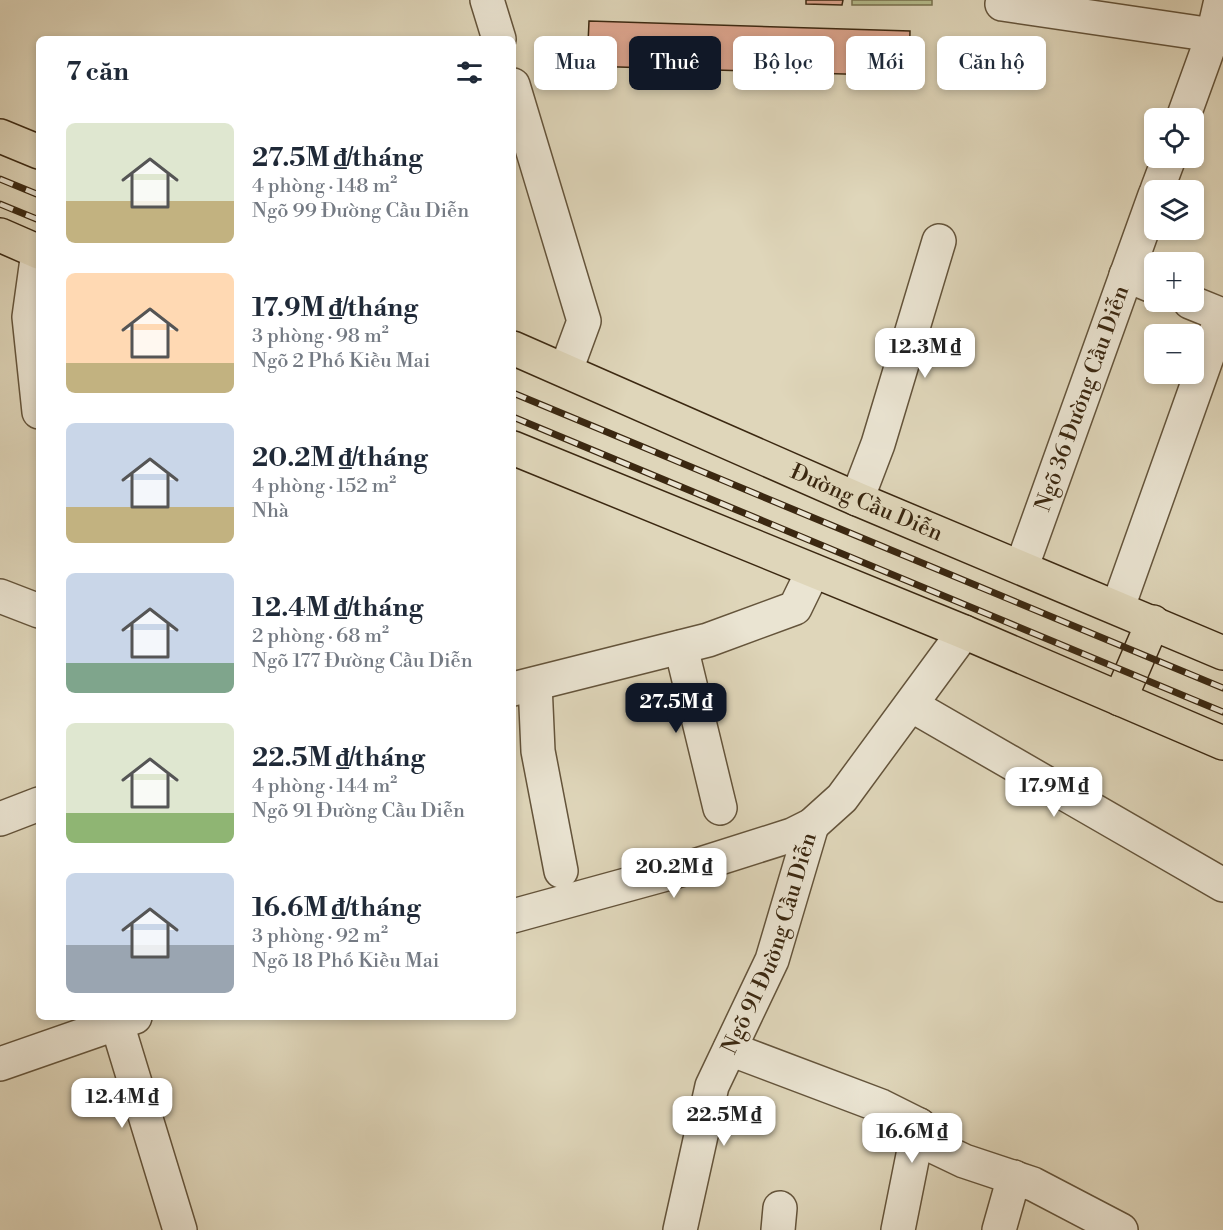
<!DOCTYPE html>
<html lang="vi">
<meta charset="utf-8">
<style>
body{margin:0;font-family:"Libre Bodoni",serif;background:#f2f2f3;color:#1f2937;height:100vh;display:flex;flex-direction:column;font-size:22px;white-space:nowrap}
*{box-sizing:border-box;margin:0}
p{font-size:20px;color:#747a83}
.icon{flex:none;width:33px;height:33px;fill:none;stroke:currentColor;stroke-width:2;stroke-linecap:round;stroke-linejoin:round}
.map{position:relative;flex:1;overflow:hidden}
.sheet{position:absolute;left:36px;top:36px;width:480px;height:984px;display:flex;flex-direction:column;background:#fff;border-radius:9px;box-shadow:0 3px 9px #0003}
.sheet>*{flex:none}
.banner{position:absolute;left:534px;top:36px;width:570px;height:54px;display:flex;gap:12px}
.buttons{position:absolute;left:1144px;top:108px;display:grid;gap:12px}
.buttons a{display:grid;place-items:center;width:60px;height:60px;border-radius:9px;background:#fff;box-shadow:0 3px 9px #0003;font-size:30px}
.price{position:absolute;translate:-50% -51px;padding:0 14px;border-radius:12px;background:#fff;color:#222;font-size:20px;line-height:39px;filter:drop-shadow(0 2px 3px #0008)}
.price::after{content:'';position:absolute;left:50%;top:36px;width:18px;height:14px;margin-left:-9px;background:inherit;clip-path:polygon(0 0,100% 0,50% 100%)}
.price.selected{background:#111827;color:#fff}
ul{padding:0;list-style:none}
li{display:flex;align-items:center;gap:18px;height:150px;padding:0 30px}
li span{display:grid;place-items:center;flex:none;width:168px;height:120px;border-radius:9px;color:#555}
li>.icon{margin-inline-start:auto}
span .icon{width:72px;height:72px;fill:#fffc;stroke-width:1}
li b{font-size:26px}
h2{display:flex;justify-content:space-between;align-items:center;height:72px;padding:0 30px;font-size:26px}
.tag{padding:0 21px;border-radius:9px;background:#fff;box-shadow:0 3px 9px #0003;font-size:21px;line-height:54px}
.tag.selected{background:#111827;color:#fff}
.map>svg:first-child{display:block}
.green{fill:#b5bd8d;stroke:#78724f;stroke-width:1.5}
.building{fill:#dfa791;stroke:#3b2811;stroke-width:1.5}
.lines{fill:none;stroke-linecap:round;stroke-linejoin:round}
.minor-casing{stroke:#64543b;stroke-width:36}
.highway-casing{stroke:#3b2811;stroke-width:36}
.minor{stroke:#eae4d2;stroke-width:33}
.highway{stroke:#dfd6ba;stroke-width:33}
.rail-casing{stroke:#3b2811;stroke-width:7}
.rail{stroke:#eae4d2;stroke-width:4.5;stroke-dasharray:14;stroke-linecap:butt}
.labels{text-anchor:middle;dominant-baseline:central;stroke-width:4.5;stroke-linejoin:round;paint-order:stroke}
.street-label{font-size:22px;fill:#3b2811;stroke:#eae4d2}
</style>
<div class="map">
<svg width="1223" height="1230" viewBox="0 0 1223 1230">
<rect width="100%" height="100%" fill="#dfd6ba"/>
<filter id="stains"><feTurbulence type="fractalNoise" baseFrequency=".00333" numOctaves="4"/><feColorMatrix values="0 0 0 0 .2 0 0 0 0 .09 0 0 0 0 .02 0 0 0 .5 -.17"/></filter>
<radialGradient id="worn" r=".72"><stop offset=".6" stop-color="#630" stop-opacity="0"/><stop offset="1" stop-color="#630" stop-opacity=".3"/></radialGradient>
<!-- green -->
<rect class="green" x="852" y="0" width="80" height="5"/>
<!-- building -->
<g class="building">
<path d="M806,0H843L842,5L806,4Z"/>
<path d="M589,21L910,31L909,76L587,66Z"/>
</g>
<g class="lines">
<defs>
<g id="minor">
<path d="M487,0L499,39"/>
<path d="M1003,0L1002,4L1213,35"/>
<path d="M513,85L584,321L566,370"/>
<path d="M1183,118L1213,35L1221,0"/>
<path d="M1157,190L1169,158"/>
<path d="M38,252L29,317L39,412"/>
<path d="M1126,275L1155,287"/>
<path d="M857,499L878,444L939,241"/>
<path id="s1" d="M1022,566L1155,195"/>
<path d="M0,596L39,611"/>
<path d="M1118,607L1222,315L1190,302"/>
<path d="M681,647L720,808"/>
<path d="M535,684L538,751L561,871"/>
<path d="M513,689L708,640L795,608L813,571"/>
<path d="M911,705L1223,885"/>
<path d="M0,819L39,804"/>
<path d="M513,916L688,868L792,835L812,825L842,798L964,632"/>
<path d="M115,1017L180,1230"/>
<path d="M730,1049L881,1106L919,1125L920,1140L964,1161L1033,1184L1121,1230"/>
<path d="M0,1064L135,1017"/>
<path id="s2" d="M680,1230L712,1086L772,960L812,825"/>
<path d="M778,1230L780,1208"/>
<path d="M898,1230L919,1125"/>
<path d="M999,1230L1014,1177"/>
</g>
<g id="highway">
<path d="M0,136L39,152"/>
<path d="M0,235L39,252"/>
<path id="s3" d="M513,348L857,499L1223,653"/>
<path d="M513,448L964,632L1223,743"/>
<path d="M1120,699L1153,622"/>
</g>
</defs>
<!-- minor casing -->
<use href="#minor" class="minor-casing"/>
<!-- highway casing -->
<use href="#highway" class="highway-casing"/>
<!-- minor -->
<use href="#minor" class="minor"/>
<!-- highway -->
<use href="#highway" class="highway"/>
<defs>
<g id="rail">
<path d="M0,179L39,195"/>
<path d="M0,204L39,220"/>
<path d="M513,393L1223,688"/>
<path d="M513,417L1223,712"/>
</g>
</defs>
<!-- rail casing -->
<use href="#rail" class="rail-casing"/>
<!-- rail -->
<use href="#rail" class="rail"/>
</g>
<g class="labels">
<!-- street labels -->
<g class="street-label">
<text stroke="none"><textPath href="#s1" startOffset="178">Ngõ 36 Đường Cầu Diễn</textPath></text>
<text stroke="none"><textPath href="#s3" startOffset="386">Đường Cầu Diễn</textPath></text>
<text stroke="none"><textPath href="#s2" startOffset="302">Ngõ 91 Đường Cầu Diễn</textPath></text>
</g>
</g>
<rect width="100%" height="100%" filter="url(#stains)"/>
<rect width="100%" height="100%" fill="url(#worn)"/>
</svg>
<div class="buttons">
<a><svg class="icon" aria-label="locate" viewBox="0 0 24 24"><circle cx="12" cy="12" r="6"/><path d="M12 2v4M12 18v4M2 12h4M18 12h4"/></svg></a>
<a><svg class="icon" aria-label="layers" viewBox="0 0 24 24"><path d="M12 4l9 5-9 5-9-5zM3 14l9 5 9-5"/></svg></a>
<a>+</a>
<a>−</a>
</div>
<b class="price" style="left:925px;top:379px">12.3M ₫</b>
<b class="price selected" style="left:676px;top:734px">27.5M ₫</b>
<b class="price" style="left:1054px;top:818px">17.9M ₫</b>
<b class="price" style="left:674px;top:899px">20.2M ₫</b>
<b class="price" style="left:122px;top:1129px">12.4M ₫</b>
<b class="price" style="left:724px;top:1147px">22.5M ₫</b>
<b class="price" style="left:912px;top:1164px">16.6M ₫</b>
<div class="banner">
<a class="tag">Mua</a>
<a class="tag selected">Thuê</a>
<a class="tag">Bộ lọc</a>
<a class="tag">Mới</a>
<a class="tag">Căn hộ</a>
</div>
<section class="sheet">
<h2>7 căn<svg class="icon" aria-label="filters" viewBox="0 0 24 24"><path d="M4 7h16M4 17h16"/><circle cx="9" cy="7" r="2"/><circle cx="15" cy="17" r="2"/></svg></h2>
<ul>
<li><span style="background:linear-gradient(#dfe7d0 65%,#c2b280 0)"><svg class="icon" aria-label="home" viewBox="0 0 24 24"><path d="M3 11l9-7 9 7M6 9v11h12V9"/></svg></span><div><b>27.5M ₫/tháng</b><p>4 phòng · 148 m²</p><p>Ngõ 99 Đường Cầu Diễn</p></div></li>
<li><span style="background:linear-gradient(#ffd9b3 75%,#c2b280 0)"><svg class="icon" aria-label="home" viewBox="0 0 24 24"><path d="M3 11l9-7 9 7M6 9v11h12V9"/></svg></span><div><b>17.9M ₫/tháng</b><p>3 phòng · 98 m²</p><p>Ngõ 2 Phố Kiều Mai</p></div></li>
<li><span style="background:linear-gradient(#c9d6e8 70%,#c2b280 0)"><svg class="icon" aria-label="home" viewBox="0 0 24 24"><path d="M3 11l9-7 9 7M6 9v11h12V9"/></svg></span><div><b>20.2M ₫/tháng</b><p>4 phòng · 152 m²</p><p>Nhà</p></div></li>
<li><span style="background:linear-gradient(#c9d6e8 75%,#7fa58c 0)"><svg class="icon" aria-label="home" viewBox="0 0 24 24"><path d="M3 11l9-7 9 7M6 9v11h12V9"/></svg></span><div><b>12.4M ₫/tháng</b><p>2 phòng · 68 m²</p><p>Ngõ 177 Đường Cầu Diễn</p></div></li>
<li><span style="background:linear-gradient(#dfe7d0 75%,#8fb573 0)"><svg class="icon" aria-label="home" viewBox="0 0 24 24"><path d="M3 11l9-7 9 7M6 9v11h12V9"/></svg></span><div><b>22.5M ₫/tháng</b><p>4 phòng · 144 m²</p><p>Ngõ 91 Đường Cầu Diễn</p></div></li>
<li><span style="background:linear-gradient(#c9d6e8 60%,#9aa5b1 0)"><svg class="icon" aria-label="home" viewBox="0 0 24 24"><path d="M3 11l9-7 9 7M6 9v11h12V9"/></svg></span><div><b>16.6M ₫/tháng</b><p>3 phòng · 92 m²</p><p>Ngõ 18 Phố Kiều Mai</p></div></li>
</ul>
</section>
</div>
